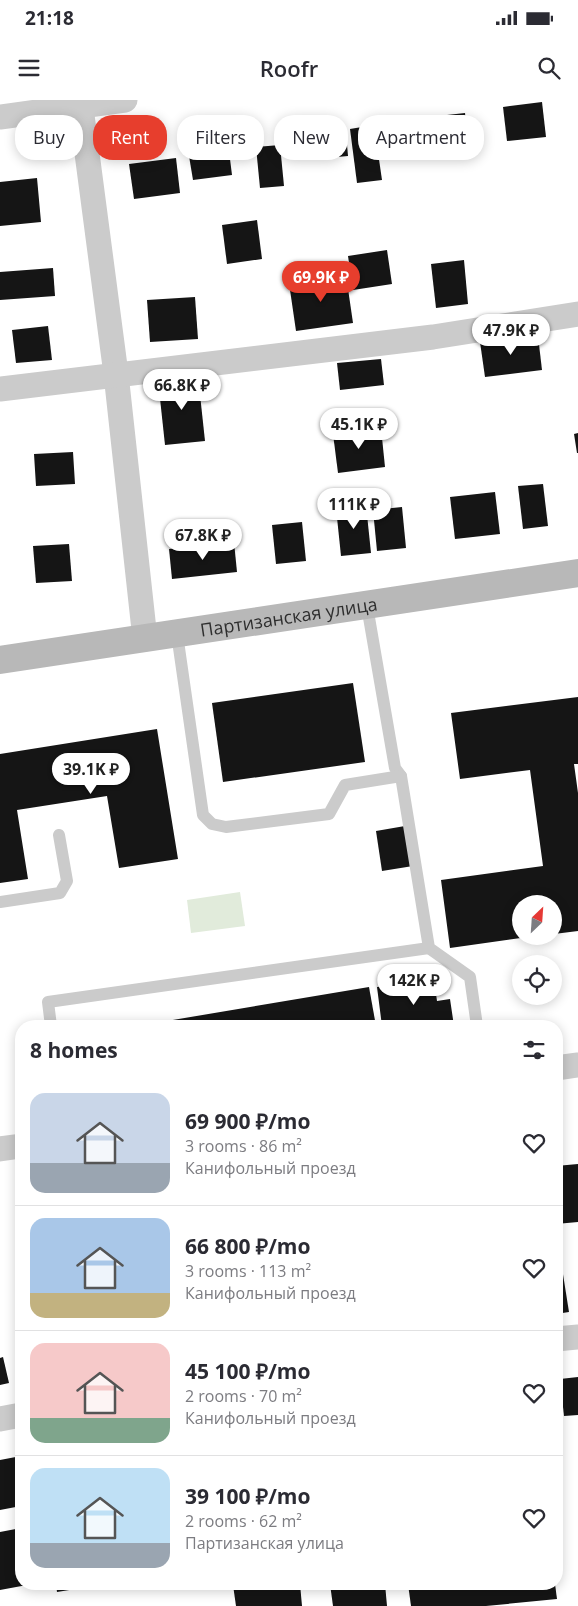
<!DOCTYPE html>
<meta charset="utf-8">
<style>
body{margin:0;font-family:"Open Sans",sans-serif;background:#f7f7f7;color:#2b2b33;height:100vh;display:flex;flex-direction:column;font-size:19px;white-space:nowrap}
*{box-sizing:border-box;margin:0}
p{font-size:16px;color:#7c7c81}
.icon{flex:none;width:28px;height:28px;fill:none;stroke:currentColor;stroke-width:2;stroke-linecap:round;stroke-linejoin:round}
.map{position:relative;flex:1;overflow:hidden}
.sheet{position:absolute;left:15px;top:920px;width:548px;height:570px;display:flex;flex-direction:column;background:#fff;border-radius:20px;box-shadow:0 2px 12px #0003}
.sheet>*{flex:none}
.banner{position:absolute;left:15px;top:15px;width:549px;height:45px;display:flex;gap:10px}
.needle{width:32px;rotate:25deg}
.controls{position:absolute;left:512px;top:795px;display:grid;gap:10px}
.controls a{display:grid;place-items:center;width:50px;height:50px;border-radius:50%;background:#fff;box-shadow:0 2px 12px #0003;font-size:25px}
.price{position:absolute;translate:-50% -42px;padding:0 11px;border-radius:18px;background:#fff;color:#222;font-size:16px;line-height:32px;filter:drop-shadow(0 1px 2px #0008)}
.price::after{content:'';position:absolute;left:50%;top:30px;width:15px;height:11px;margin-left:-8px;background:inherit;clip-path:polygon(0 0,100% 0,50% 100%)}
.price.current{background:#e73e2d;color:#fff}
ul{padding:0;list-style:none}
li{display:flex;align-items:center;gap:15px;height:125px;padding:0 15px}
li+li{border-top:1px solid #e1e1e2}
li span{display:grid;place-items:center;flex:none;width:140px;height:100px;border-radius:15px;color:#555}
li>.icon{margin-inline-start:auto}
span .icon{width:60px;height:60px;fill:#fffc;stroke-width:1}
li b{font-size:21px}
h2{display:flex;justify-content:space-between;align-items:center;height:60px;padding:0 15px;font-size:21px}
.chip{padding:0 18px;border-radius:20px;background:#fff;box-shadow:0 2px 12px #0003;font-size:18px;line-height:45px}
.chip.current{background:#e73e2d;color:#fff}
.status{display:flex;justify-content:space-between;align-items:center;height:35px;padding:0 25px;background:#fff;direction:ltr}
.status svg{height:14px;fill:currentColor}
header{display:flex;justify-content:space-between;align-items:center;height:65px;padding:0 15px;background:#fff;font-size:22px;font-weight:600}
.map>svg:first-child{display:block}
.green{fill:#e1ebdb}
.building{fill:#151515}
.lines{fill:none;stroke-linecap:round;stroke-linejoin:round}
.service{stroke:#cbcbcb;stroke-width:12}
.minor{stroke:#cbcbcb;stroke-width:25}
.secondary{stroke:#b8b8b8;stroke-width:28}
.labels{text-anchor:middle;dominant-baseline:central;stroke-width:5;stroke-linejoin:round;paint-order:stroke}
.street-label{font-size:18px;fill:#2e2e2e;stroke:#fff}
</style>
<div class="status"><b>21:18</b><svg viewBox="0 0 49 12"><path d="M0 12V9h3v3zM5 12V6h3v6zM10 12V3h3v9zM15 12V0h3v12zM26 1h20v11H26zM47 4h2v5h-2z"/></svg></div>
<header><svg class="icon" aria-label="menu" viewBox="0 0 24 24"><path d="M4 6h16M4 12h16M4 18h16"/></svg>Roofr<svg class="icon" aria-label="search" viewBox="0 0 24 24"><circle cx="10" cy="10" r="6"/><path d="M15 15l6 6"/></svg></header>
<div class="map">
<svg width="578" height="1506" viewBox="0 0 578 1506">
<rect width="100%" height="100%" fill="#fff"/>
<!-- green -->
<path class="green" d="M240,792L245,826L191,833L187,800Z"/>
<!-- building -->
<g class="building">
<path d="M542,2L546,37L507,41L503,7Z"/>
<path d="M465,13L469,51L432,55L429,17Z"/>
<path d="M374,25L382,80L357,83L350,29Z"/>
<path d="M346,33L348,56L326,58L323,35Z"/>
<path d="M280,45L284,86L260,88L256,47Z"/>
<path d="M229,51L232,75L193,80L189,56Z"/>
<path d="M176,58L180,93L134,99L129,64Z"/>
<path d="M37,78L41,122L0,126V82Z"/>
<path d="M257,120L262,159L227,164L222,125Z"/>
<path d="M387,150L392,184L353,190L348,156Z"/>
<path d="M464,160L468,204L436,208L431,164Z"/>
<path d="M53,168L55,196L0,200V172Z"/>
<path d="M346,175L353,223L296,231L289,183Z"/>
<path d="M195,197L198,239L150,242L147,200Z"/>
<path d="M48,226L52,260L16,263L12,230Z"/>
<path d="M538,236L542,270L485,277L480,242Z"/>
<path d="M381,259L384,285L340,290L337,263Z"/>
<path d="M198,276L205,341L165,345L158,280Z"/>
<path d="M381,328L385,367L338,373L333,334Z"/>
<path d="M578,333V353H577L574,334Z"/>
<path d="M73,352L75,384L36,386L34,354Z"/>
<path d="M543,384L548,426L523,429L518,386Z"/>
<path d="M495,392L500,434L455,439L450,397Z"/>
<path d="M366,405L371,453L341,456L336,408Z"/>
<path d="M402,407L406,448L377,451L373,410Z"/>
<path d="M302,422L306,461L276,464L272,425Z"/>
<path d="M234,442L237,472L172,479L169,449Z"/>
<path d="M69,444L72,481L36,483L33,446Z"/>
<path d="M353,583L365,662L223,682L212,603Z"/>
<path d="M578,597V664H574L578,693V831L554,834V804H521V836L528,837L450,848L441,780L543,766L530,670L460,679L451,613Z"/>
<path d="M157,629L178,759L119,768L107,696L17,710L28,779L0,783V654Z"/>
<path d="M405,726L413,766L382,771L376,731Z"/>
<path d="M434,880L437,901L450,899L454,926H382L377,887Z"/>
<path d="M369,887L376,926H143V925Z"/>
<path d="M578,1064V1122L556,1124V1066Z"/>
<path d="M562,1168L569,1212L556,1214V1169Z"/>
<path d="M3,1257L9,1283L0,1285V1258Z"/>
<path d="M578,1277V1315L564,1316L560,1279Z"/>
<path d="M21,1356V1406L0,1410V1360Z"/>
<path d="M21,1428V1484L27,1485L0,1490V1432Z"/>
<path d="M56,1484H100V1485L57,1492Z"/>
<path d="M248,1484H300L302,1506H236L233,1485Z"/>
<path d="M330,1484H385L387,1506H333Z"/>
<path d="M408,1484H555L557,1499L486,1506H411Z"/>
</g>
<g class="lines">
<!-- service -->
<g class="service">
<path d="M367,506L395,668L401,676L429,848L470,877L477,926"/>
<path d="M177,534L203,715L212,724L226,727L329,714L345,685L401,676"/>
<path d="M0,802L60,793L67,781L59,735"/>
<path d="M51,926L48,902L429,848"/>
</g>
<!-- minor -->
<g class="minor">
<path d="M80,0L116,274L145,539"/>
<path d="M0,17L125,0"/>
<path d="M0,289L433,237L578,214"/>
<path d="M556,968L578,965"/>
<path d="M0,1049L21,1046"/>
<path d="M556,1239L578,1237"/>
<path d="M0,1319L21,1315"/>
</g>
<!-- secondary -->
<path class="secondary" id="s1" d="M0,560L578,473"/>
</g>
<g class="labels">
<!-- street labels -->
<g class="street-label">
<text stroke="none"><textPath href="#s1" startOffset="292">Партизанская улица</textPath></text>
</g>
</g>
</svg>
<div class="controls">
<a><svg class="needle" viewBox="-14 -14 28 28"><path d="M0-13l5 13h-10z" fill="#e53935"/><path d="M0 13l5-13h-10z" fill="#7c7c81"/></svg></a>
<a><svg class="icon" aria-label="locate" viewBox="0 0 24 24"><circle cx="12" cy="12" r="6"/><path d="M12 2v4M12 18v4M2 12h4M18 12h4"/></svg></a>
</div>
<b class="price current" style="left:321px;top:203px">69.9K ₽</b>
<b class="price" style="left:511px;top:256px">47.9K ₽</b>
<b class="price" style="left:182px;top:311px">66.8K ₽</b>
<b class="price" style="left:359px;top:350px">45.1K ₽</b>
<b class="price" style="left:354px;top:430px">111K ₽</b>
<b class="price" style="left:203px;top:461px">67.8K ₽</b>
<b class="price" style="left:91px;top:695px">39.1K ₽</b>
<b class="price" style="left:414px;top:906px">142K ₽</b>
<div class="banner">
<a class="chip">Buy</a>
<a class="chip current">Rent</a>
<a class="chip">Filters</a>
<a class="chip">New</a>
<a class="chip">Apartment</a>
</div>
<section class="sheet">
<h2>8 homes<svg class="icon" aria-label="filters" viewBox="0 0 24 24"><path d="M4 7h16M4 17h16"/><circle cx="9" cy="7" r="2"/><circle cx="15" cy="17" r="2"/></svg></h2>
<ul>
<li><span style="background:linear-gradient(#c9d6e8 70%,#9aa5b1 0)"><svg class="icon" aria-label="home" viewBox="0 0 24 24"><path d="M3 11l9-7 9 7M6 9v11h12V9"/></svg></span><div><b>69 900 ₽/mo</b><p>3 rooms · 86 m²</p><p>Канифольный проезд</p></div><svg class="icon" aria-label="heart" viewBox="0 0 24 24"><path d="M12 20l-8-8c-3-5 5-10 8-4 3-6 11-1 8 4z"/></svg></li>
<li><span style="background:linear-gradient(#a9c7e8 75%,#c2b280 0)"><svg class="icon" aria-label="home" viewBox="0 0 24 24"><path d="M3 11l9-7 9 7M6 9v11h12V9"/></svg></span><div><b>66 800 ₽/mo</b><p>3 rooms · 113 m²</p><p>Канифольный проезд</p></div><svg class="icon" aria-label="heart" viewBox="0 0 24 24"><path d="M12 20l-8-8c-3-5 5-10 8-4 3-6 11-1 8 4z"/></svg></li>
<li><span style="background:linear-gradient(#f6c9c9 75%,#7fa58c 0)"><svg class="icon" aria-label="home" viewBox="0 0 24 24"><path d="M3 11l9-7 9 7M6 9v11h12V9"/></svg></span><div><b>45 100 ₽/mo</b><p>2 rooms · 70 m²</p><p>Канифольный проезд</p></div><svg class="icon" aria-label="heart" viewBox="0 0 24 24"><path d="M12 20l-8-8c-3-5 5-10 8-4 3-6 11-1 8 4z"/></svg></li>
<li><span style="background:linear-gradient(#bfe0f5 75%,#9aa5b1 0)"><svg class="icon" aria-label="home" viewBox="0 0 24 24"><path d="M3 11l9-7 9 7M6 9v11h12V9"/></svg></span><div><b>39 100 ₽/mo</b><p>2 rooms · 62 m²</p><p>Партизанская улица</p></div><svg class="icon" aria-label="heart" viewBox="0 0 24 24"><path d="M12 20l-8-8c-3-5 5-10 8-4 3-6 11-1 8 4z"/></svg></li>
</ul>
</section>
</div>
